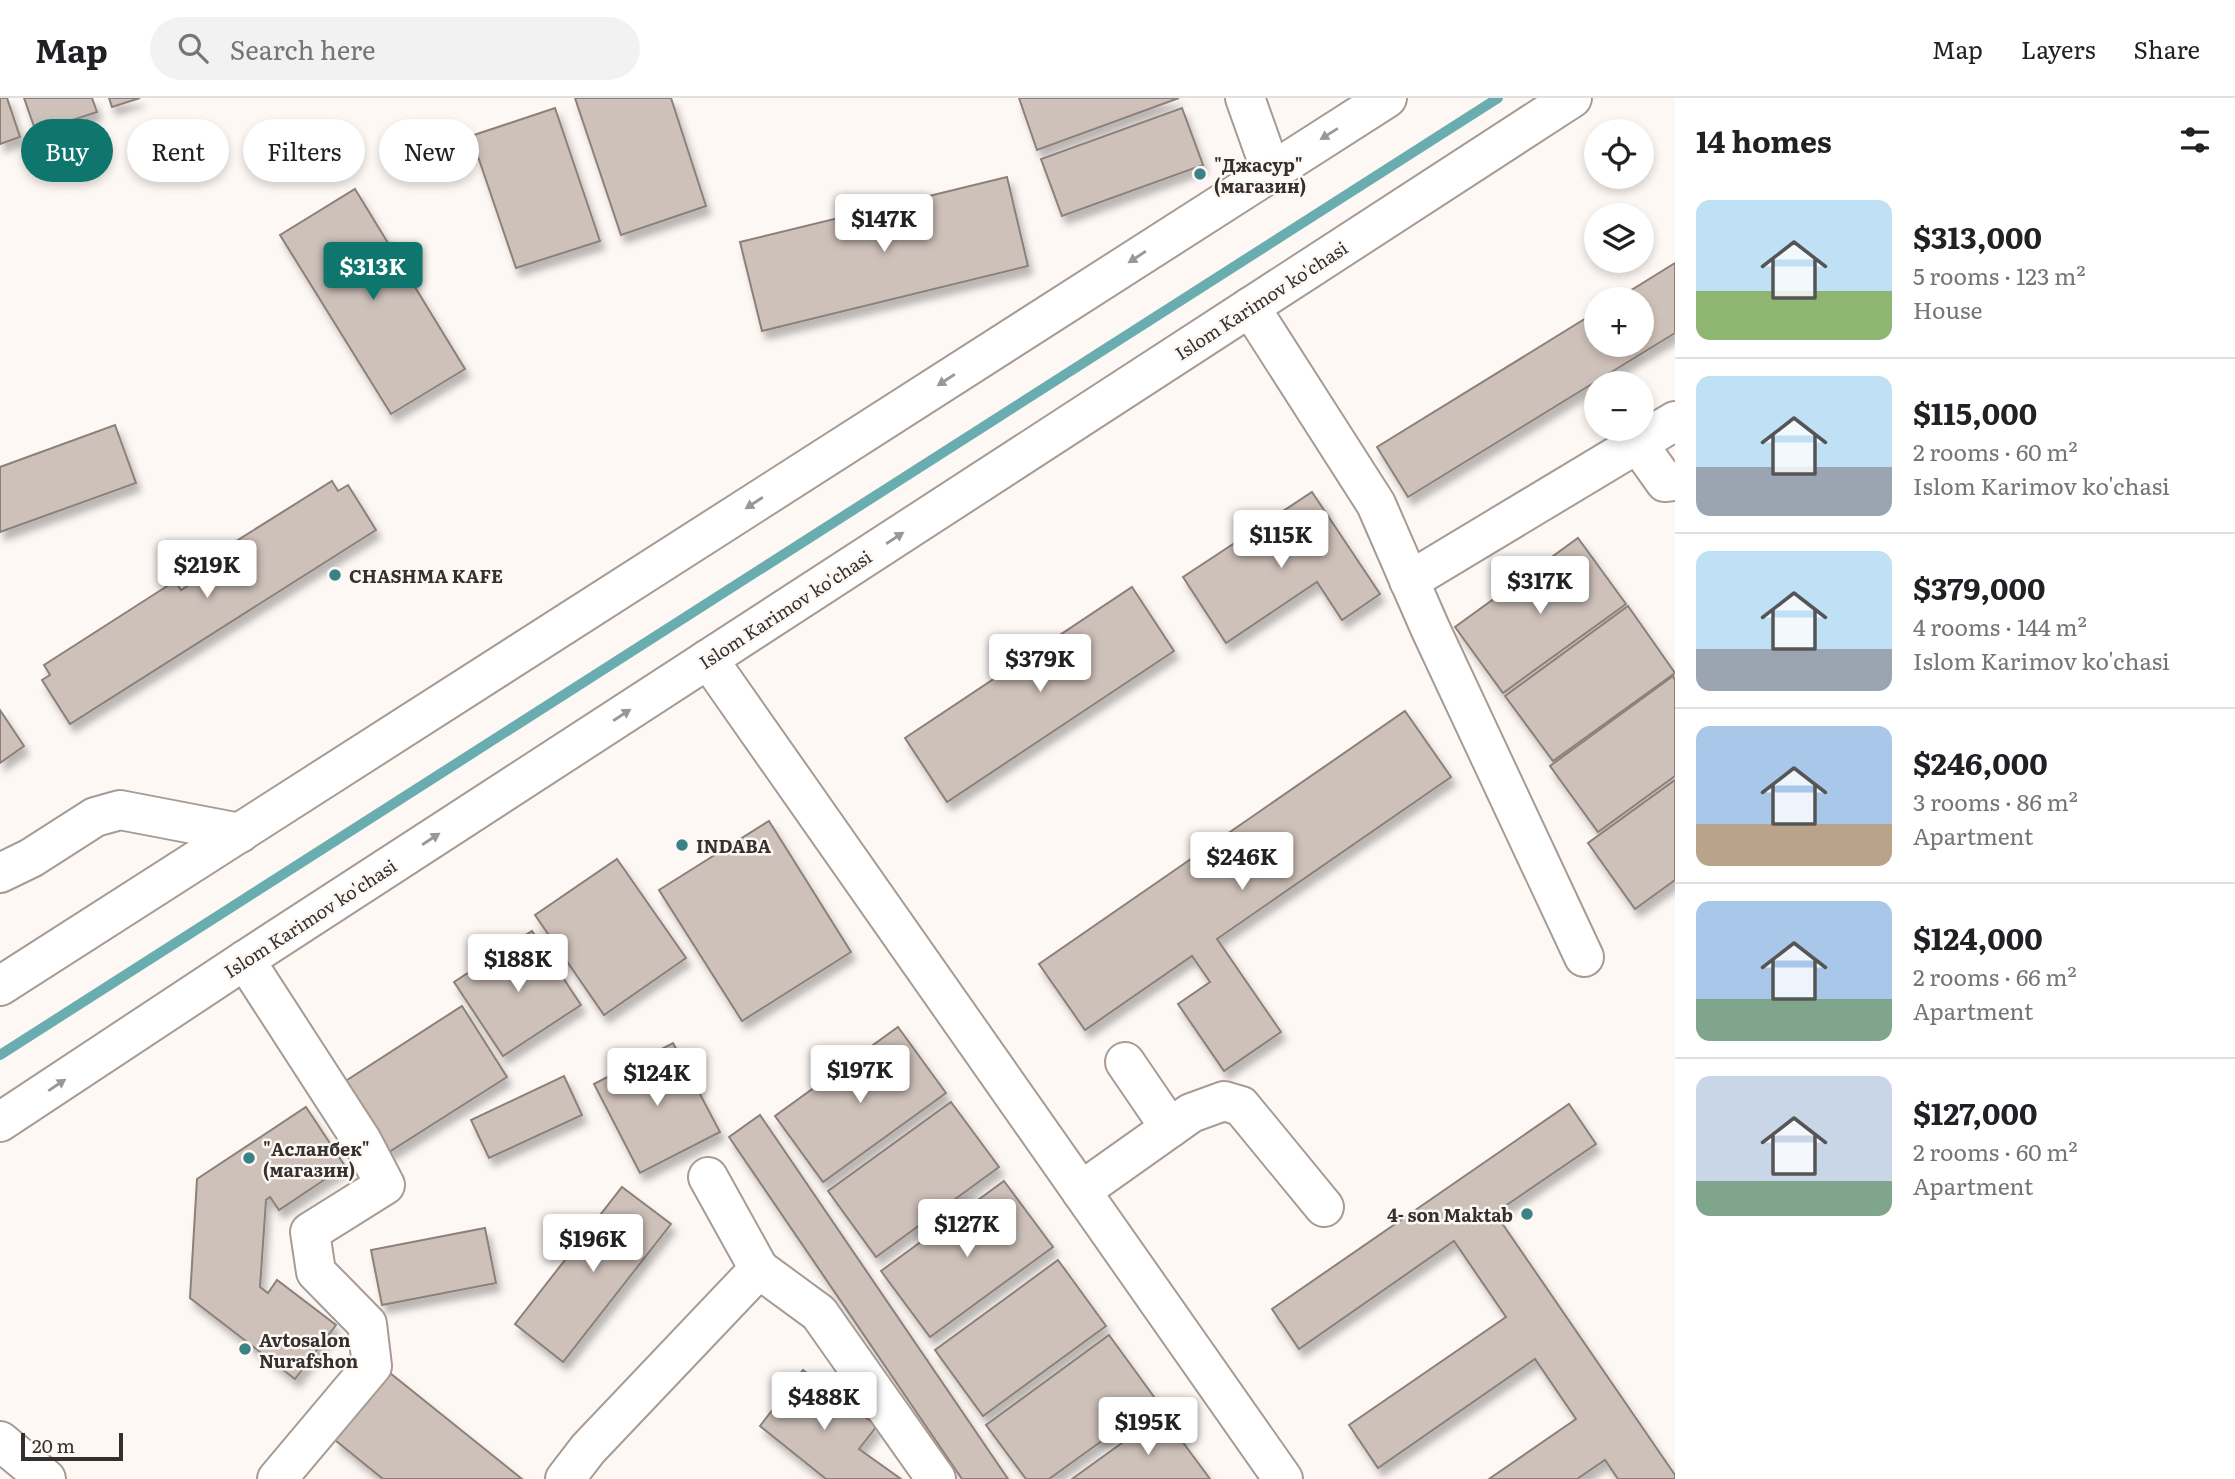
<!DOCTYPE html>
<meta charset="utf-8">
<style>
body{margin:0;font-family:Literata,serif;background:#f2f2f2;color:#202124;height:100vh;display:flex;flex-direction:column;font-size:26px;white-space:nowrap}
*{box-sizing:border-box;margin:0}
p{font-size:23px;color:#757577}
.icon{flex:none;width:38px;height:38px;fill:none;stroke:currentColor;stroke-width:2;stroke-linecap:round;stroke-linejoin:round}
.map{position:relative;flex:1;overflow:hidden}
.drawer{display:flex;flex-direction:column;background:#fff;width:560px}
.drawer>*{flex:none}
.hud{position:absolute;left:21px;top:21px;width:665px;height:63px;display:flex;gap:14px}
.fabs{position:absolute;left:1584px;top:21px;display:grid;gap:14px}
.fabs a{display:grid;place-items:center;width:70px;height:70px;border-radius:50%;background:#fff;box-shadow:0 4px 10px #0003;font-size:35px}
.scale{position:absolute;left:21px;bottom:18px;width:102px;box-sizing:border-box;padding-left:7px;border:4px solid #35302d;border-top:0;font-size:19px;line-height:24px;white-space:nowrap;color:#35302d;-webkit-text-stroke:5px #fef8f4;paint-order:stroke}
.price{position:absolute;translate:-50% -60px;padding:0 16px;border-radius:7px;background:#fff;color:#222;font-size:23px;line-height:46px;filter:drop-shadow(0 2px 4px #0008)}
.price::after{content:'';position:absolute;left:50%;top:42px;width:21px;height:16px;margin-left:-10px;background:inherit;clip-path:polygon(0 0,100% 0,50% 100%)}
.price.on{background:#0f766e;color:#fff}
ul{padding:0;list-style:none}
li{display:flex;align-items:center;gap:21px;height:175px;padding:0 21px}
li+li{border-top:2px solid #e0e0e0}
li span{display:grid;place-items:center;flex:none;width:196px;height:140px;border-radius:14px;color:#555}
li>.icon{margin-inline-start:auto}
span .icon{width:84px;height:84px;fill:#fffc;stroke-width:1}
li b{font-size:30px}
h2{display:flex;justify-content:space-between;align-items:center;height:84px;padding:0 21px;font-size:30px}
.tag{padding:0 24px;border-radius:32px;background:#fff;box-shadow:0 4px 10px #0003;font-size:24px;line-height:63px}
.tag.on{background:#0f766e;color:#fff}
header{display:flex;align-items:center;gap:42px;box-sizing:border-box;height:98px;padding:0 35px;background:#fff;border-bottom:2px solid #e0e0e0}
header strong{font-size:33px}
nav{display:flex;gap:38px;margin-inline-start:auto;font-size:24px}
.search{width:490px;height:63px;background:#f2f2f2;display:flex;align-items:center;gap:18px;box-sizing:border-box;padding:0 24px;border-radius:38px;color:#757577;font-size:26px}
main{display:flex;flex:1;min-height:0}
.map>svg:first-child{display:block}
.lines{fill:none;stroke-linecap:round;stroke-linejoin:round}
.stream{stroke:#69adb0;stroke-width:10}
.building{fill:#cec1b9;stroke:#8d8079;stroke-width:2;filter:url(#shadow)}
.minor-casing{stroke:#a89b93;stroke-width:42}
.major-casing{stroke:#a89b93;stroke-width:42}
.minor{stroke:#fff;stroke-width:38}
.major{stroke:#fff;stroke-width:38}
.oneway{fill:#9a9896}
.poi-dot{fill:#3a8285;stroke:#fef8f4;stroke-width:2.5}
.labels{text-anchor:middle;dominant-baseline:central;stroke-width:5;stroke-linejoin:round;paint-order:stroke}
.poi-label{font-size:18px;font-weight:bold;fill:#35302d;stroke:#fef8f4;text-anchor:start}
.street-label{font-size:18px;fill:#35302d;stroke:#fef8f4}
</style>
<header>
<strong>Map</strong>
<div class="search"><svg class="icon" aria-label="search" viewBox="0 0 24 24"><circle cx="10" cy="10" r="6"/><path d="M15 15l6 6"/></svg>Search here</div>
<nav><a>Map</a><a>Layers</a><a>Share</a></nav>
</header>
<main>
<div class="map">
<svg width="1675" height="1381" viewBox="0 0 1675 1381">
<defs>
<filter id="shadow"><feDropShadow dx="4.5" dy="8" stdDeviation="3.5" flood-color="#0004"/></filter>
</defs>
<rect width="100%" height="100%" fill="#fef8f4"/>
<g class="lines">
<!-- stream -->
<path class="stream" d="M0,957L1498,0"/>
</g>
<!-- building -->
<g class="building">
<path d="M0,0H7L20,39L0,46Z"/>
<path d="M24,0H92L97,14L36,34Z"/>
<path d="M109,0H140L112,9Z"/>
<path d="M575,0H671L706,108L621,137Z"/>
<path d="M1019,0H1179L1037,52Z"/>
<path d="M555,10L600,143L516,170L471,38Z"/>
<path d="M1182,10L1203,67L1062,118L1041,61Z"/>
<path d="M1007,79L1028,168L762,233L740,144Z"/>
<path d="M355,91L465,271L391,316L280,137Z"/>
<path d="M1675,165V235L1408,399L1377,349L1596,214V247H1642V201H1617Z"/>
<path d="M115,327L136,385L0,434V369Z"/>
<path d="M332,383L338,393L348,387L376,432L70,626L42,582L50,577L44,567L175,483L181,492L204,477L198,467Z"/>
<path d="M1312,394L1380,496L1342,522L1317,484L1226,545L1183,479Z"/>
<path d="M1578,440L1626,506L1503,595L1455,529Z"/>
<path d="M1132,489L1174,553L947,704L905,640Z"/>
<path d="M1628,508L1675,575L1553,663L1505,598Z"/>
<path d="M1673,578L1675,582V678L1598,734L1550,668Z"/>
<path d="M0,612L24,648L0,665Z"/>
<path d="M1405,613L1451,679L1217,841L1281,934L1224,973L1178,906L1210,884L1192,858L1085,932L1039,866Z"/>
<path d="M1675,682V782L1635,811L1588,745Z"/>
<path d="M769,723L851,854L742,923L659,792Z"/>
<path d="M617,761L686,860L604,917L535,817Z"/>
<path d="M532,833L581,907L503,958L454,884Z"/>
<path d="M462,908L507,979L389,1054L344,984Z"/>
<path d="M898,929L946,995L823,1084L775,1018Z"/>
<path d="M673,945L720,1034L640,1075L594,986Z"/>
<path d="M564,978L582,1017L489,1060L471,1022Z"/>
<path d="M951,1004L999,1069L876,1159L828,1093Z"/>
<path d="M1569,1006L1596,1046L1495,1115L1675,1377V1381H1618L1605,1362L1577,1381H1489L1576,1321L1535,1261L1378,1370L1349,1327L1506,1219L1454,1143L1299,1251L1272,1211Z"/>
<path d="M306,1009L345,1068L279,1112L270,1099L266,1102L260,1189L268,1195L277,1182L336,1227L295,1281L190,1200L197,1081Z"/>
<path d="M760,1017L1008,1381H962L729,1039Z"/>
<path d="M1004,1083L1053,1149L930,1239L881,1173Z"/>
<path d="M622,1089L671,1126L563,1264L515,1226Z"/>
<path d="M485,1130L496,1185L382,1207L371,1152Z"/>
<path d="M1058,1162L1106,1228L983,1318L935,1252Z"/>
<path d="M1109,1237L1157,1303L1049,1381H1026L986,1327Z"/>
<path d="M803,1272L877,1328L859,1351L901,1381H826L760,1328Z"/>
<path d="M390,1275L522,1381H383L335,1342Z"/>
<path d="M1162,1316L1210,1381H1072Z"/>
</g>
<g class="lines">
<defs>
<g id="minor">
<path d="M1245,0L1271,73"/>
<path d="M1250,209L1376,406L1430,530L1584,859"/>
<path d="M1638,346L1665,384L1675,383"/>
<path d="M1409,483L1675,323"/>
<path d="M708,561L1283,1381"/>
<path d="M0,775L31,760L95,719L120,712L240,735"/>
<path d="M245,862L362,1043L385,1087L310,1134L316,1174L367,1226L372,1268L277,1381"/>
<path d="M1125,964L1170,1030"/>
<path d="M1081,1093L1191,1015L1224,1003L1241,1008L1324,1109"/>
<path d="M759,1171L819,1215L936,1381"/>
<path d="M565,1381L588,1351L759,1171L708,1079"/>
</g>
<g id="major">
<path d="M0,888L1387,0"/>
<path d="M0,1024L245,862L1572,0"/>
<path d="M0,1343L46,1381"/>
</g>
</defs>
<!-- minor casing -->
<use href="#minor" class="minor-casing"/>
<!-- major casing -->
<use href="#major" class="major-casing"/>
<!-- minor -->
<use href="#minor" class="minor"/>
<!-- major -->
<use href="#major" class="major"/>
</g>
<!-- one-way arrows -->
<defs><path id="oneway-solid" d="M-6-.8H1V-3.2L6.5 0L1 3.2V.8H-6Z" transform="scale(1.75)"/></defs>
<g class="oneway">
<use href="#oneway-solid" transform="translate(1329 36) rotate(148)"/>
<use href="#oneway-solid" transform="translate(1137 159) rotate(147)"/>
<use href="#oneway-solid" transform="translate(946 282) rotate(147)"/>
<use href="#oneway-solid" transform="translate(754 405) rotate(147)"/>
<use href="#oneway-solid" transform="translate(895 440) rotate(-33)"/>
<use href="#oneway-solid" transform="translate(622 617) rotate(-33)"/>
<use href="#oneway-solid" transform="translate(431 741) rotate(-33)"/>
<use href="#oneway-solid" transform="translate(57 987) rotate(-34)"/>
</g>
<!-- markers -->
<g class="poi-dot">
<circle cx="1200" cy="76" r="7"/>
<circle cx="335" cy="477" r="7"/>
<circle cx="682" cy="747" r="7"/>
<circle cx="249" cy="1060" r="7"/>
<circle cx="1527" cy="1116" r="7"/>
<circle cx="245" cy="1251" r="7"/>
</g>
<g class="labels">
<!-- poi labels -->
<g class="poi-label">
<text x="1214" y="66">"Джасур"<tspan x="1214" dy="21">(магазин)</tspan></text>
<text x="349" y="477">CHASHMA KAFE</text>
<text x="696" y="747">INDABA</text>
<text x="263" y="1050">"Асланбек"<tspan x="263" dy="21">(магазин)</tspan></text>
<text x="1513" y="1116" text-anchor="end">4- son Maktab</text>
<text x="259" y="1241">Avtosalon<tspan x="259" dy="21">Nurafshon</tspan></text>
</g>
<!-- street labels -->
<g class="street-label">
<text transform="translate(1261 202) rotate(-33)">Islom Karimov ko'chasi</text>
<text transform="translate(785 511) rotate(-33)">Islom Karimov ko'chasi</text>
<text transform="translate(310 820) rotate(-33)">Islom Karimov ko'chasi</text>
</g>
</g>
</svg>
<div class="fabs">
<a><svg class="icon" aria-label="locate" viewBox="0 0 24 24"><circle cx="12" cy="12" r="6"/><path d="M12 2v4M12 18v4M2 12h4M18 12h4"/></svg></a>
<a><svg class="icon" aria-label="layers" viewBox="0 0 24 24"><path d="M12 4l9 5-9 5-9-5zM3 14l9 5 9-5"/></svg></a>
<a>+</a>
<a>−</a>
</div>
<div class="scale">20 m</div>
<b class="price" style="left:884px;top:156px">$147K</b>
<b class="price on" style="left:373px;top:204px">$313K</b>
<b class="price" style="left:1281px;top:472px">$115K</b>
<b class="price" style="left:207px;top:502px">$219K</b>
<b class="price" style="left:1540px;top:518px">$317K</b>
<b class="price" style="left:1040px;top:596px">$379K</b>
<b class="price" style="left:1242px;top:794px">$246K</b>
<b class="price" style="left:518px;top:896px">$188K</b>
<b class="price" style="left:860px;top:1007px">$197K</b>
<b class="price" style="left:657px;top:1010px">$124K</b>
<b class="price" style="left:967px;top:1161px">$127K</b>
<b class="price" style="left:593px;top:1176px">$196K</b>
<b class="price" style="left:824px;top:1334px">$488K</b>
<b class="price" style="left:1148px;top:1359px">$195K</b>
<div class="hud">
<a class="tag on">Buy</a>
<a class="tag">Rent</a>
<a class="tag">Filters</a>
<a class="tag">New</a>
</div>
</div>
<section class="drawer">
<h2>14 homes<svg class="icon" aria-label="filters" viewBox="0 0 24 24"><path d="M4 7h16M4 17h16"/><circle cx="9" cy="7" r="2"/><circle cx="15" cy="17" r="2"/></svg></h2>
<ul>
<li><span style="background:linear-gradient(#bfe0f5 65%,#8fb573 0)"><svg class="icon" aria-label="home" viewBox="0 0 24 24"><path d="M3 11l9-7 9 7M6 9v11h12V9"/></svg></span><div><b>$313,000</b><p>5 rooms · 123 m²</p><p>House</p></div></li>
<li><span style="background:linear-gradient(#bfe0f5 65%,#9aa5b1 0)"><svg class="icon" aria-label="home" viewBox="0 0 24 24"><path d="M3 11l9-7 9 7M6 9v11h12V9"/></svg></span><div><b>$115,000</b><p>2 rooms · 60 m²</p><p>Islom Karimov ko'chasi</p></div></li>
<li><span style="background:linear-gradient(#bfe0f5 70%,#9aa5b1 0)"><svg class="icon" aria-label="home" viewBox="0 0 24 24"><path d="M3 11l9-7 9 7M6 9v11h12V9"/></svg></span><div><b>$379,000</b><p>4 rooms · 144 m²</p><p>Islom Karimov ko'chasi</p></div></li>
<li><span style="background:linear-gradient(#a9c7e8 70%,#b9a48a 0)"><svg class="icon" aria-label="home" viewBox="0 0 24 24"><path d="M3 11l9-7 9 7M6 9v11h12V9"/></svg></span><div><b>$246,000</b><p>3 rooms · 86 m²</p><p>Apartment</p></div></li>
<li><span style="background:linear-gradient(#a9c7e8 70%,#7fa58c 0)"><svg class="icon" aria-label="home" viewBox="0 0 24 24"><path d="M3 11l9-7 9 7M6 9v11h12V9"/></svg></span><div><b>$124,000</b><p>2 rooms · 66 m²</p><p>Apartment</p></div></li>
<li><span style="background:linear-gradient(#c9d6e8 75%,#7fa58c 0)"><svg class="icon" aria-label="home" viewBox="0 0 24 24"><path d="M3 11l9-7 9 7M6 9v11h12V9"/></svg></span><div><b>$127,000</b><p>2 rooms · 60 m²</p><p>Apartment</p></div></li>
</ul>
</section>
</main>
